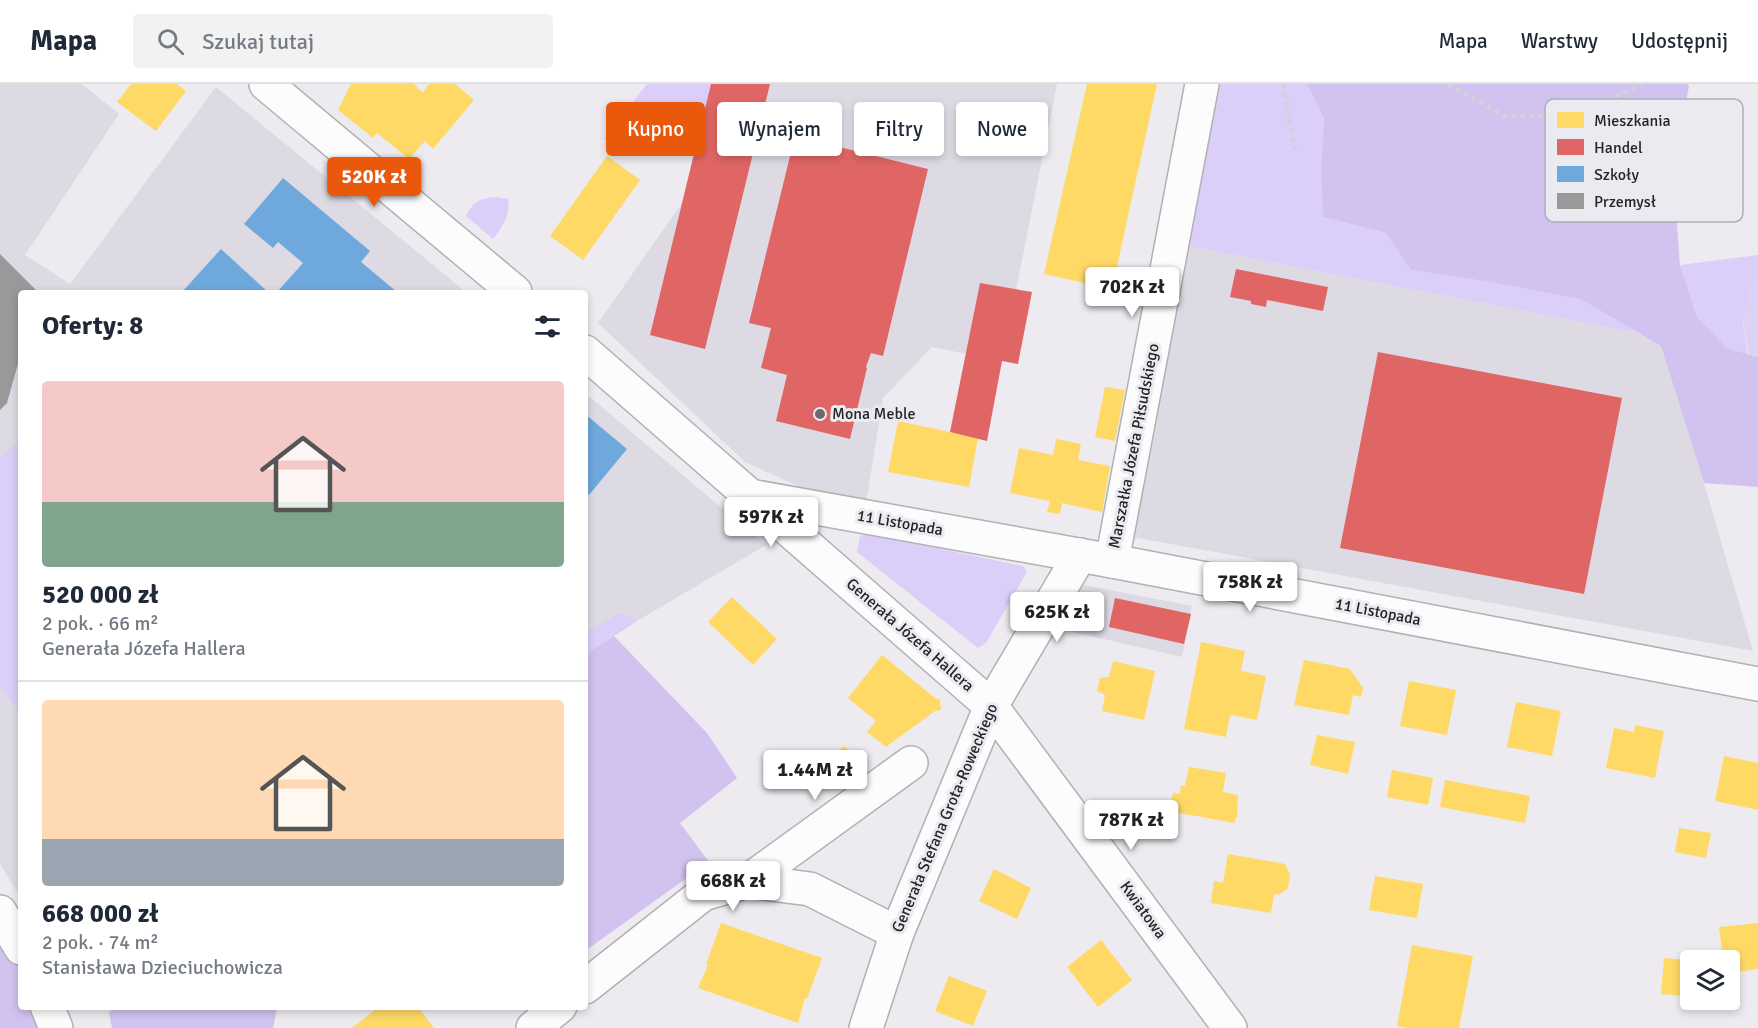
<!DOCTYPE html>
<html lang="pl">
<meta charset="utf-8">
<style>
body{margin:0;font-family:Signika,sans-serif;background:#f2f2f3;color:#1f2937;height:100vh;display:flex;flex-direction:column;font-size:22px;white-space:nowrap}
*{box-sizing:border-box;margin:0}
p{font-size:20px;color:#747a83}
.icon{flex:none;width:33px;height:33px;fill:none;stroke:currentColor;stroke-width:2;stroke-linecap:round;stroke-linejoin:round}
.map{position:relative;flex:1;overflow:hidden}
.drawer{position:absolute;left:18px;top:206px;width:570px;height:720px;display:flex;flex-direction:column;background:#fff;border-radius:6px;box-shadow:0 3px 9px #0003}
.drawer>*{flex:none}
.guide{position:absolute;left:606px;top:18px;width:570px;height:54px;display:flex;gap:12px}
.controls{position:absolute;left:1680px;top:866px;display:grid;gap:12px}
.controls a{display:grid;place-items:center;width:60px;height:60px;border-radius:6px;background:#fff;box-shadow:0 3px 9px #0003;font-size:30px}
.price{position:absolute;translate:-50% -51px;padding:0 14px;border-radius:6px;background:#fff;color:#222;font-size:20px;line-height:39px;filter:drop-shadow(0 2px 3px #0008)}
.price::after{content:'';position:absolute;left:50%;top:36px;width:18px;height:14px;margin-left:-9px;background:inherit;clip-path:polygon(0 0,100% 0,50% 100%)}
.price.active{background:#ea580c;color:#fff}
ul{padding:0;list-style:none}
li{display:grid;align-content:center;gap:12px;height:318px;padding:0 24px}
li+li{border-top:2px solid #e0e1e3}
li span{display:grid;place-items:center;height:186px;border-radius:6px;color:#555}
li>.icon{margin-inline-start:auto}
span .icon{width:108px;height:108px;fill:#fffc;stroke-width:1}
li b{font-size:26px}
h2{display:flex;justify-content:space-between;align-items:center;height:72px;padding:0 24px;font-size:26px}
.pill{padding:0 21px;border-radius:6px;background:#fff;box-shadow:0 3px 9px #0003;font-size:21px;line-height:54px}
.pill.active{background:#ea580c;color:#fff}
header{display:flex;align-items:center;gap:36px;box-sizing:border-box;height:84px;padding:0 30px;background:#fff;border-bottom:2px solid #e0e1e3}
header strong{font-size:28px}
nav{display:flex;gap:33px;margin-inline-start:auto;font-size:21px}
.search{width:420px;height:54px;background:#f2f2f3;display:flex;align-items:center;gap:15px;box-sizing:border-box;padding:0 21px;border-radius:6px;color:#747a83;font-size:22px}
.map>svg:first-child{display:block}
.built{fill:#dddae3}
.green{fill:#dbcef8}
.forest{fill:#d1c2ef}
.water{fill:#dcd2f5}
.homes{fill:#ffd966}
.shops{fill:#e06666}
.schools{fill:#6fa8dc}
.industry{fill:#999}
.lines{fill:none;stroke-linecap:round;stroke-linejoin:round}
.street-casing{stroke:#b1b0b4;stroke-width:36}
.path{stroke:#d3d2d3;stroke-width:4;stroke-dasharray:4.5 4.5;stroke-linecap:butt}
.street{stroke:#fcfcfd;stroke-width:33}
.poi-dot{fill:#6b6a6d;stroke:#eceaf1;stroke-width:2}
.labels{text-anchor:middle;dominant-baseline:central;stroke-width:6;stroke-linejoin:round;paint-order:stroke}
.poi-label{font-size:16px;fill:#252427;stroke:#eceaf1;text-anchor:start}
.street-label{font-size:16px;fill:#252427;stroke:#eceaf1}
.key{fill:#eceaf1;stroke:#b0afb4;stroke-width:1.5}
.key-label{font-size:16px;fill:#252427}
</style>
<header>
<strong>Mapa</strong>
<div class="search"><svg class="icon" aria-label="search" viewBox="0 0 24 24"><circle cx="10" cy="10" r="6"/><path d="M15 15l6 6"/></svg>Szukaj tutaj</div>
<nav><a>Mapa</a><a>Warstwy</a><a>Udostępnij</a></nav>
</header>
<div class="map">
<svg width="1758" height="944" viewBox="0 0 1758 944">
<rect width="100%" height="100%" fill="#edebf0"/>
<!-- built -->
<g class="built">
<path d="M0,0H82L119,30L25,171L70,200L216,3L466,208H21V805L17,808L0,780Z"/>
<path d="M711,0H1057L1002,277L932,263L883,314L864,432L745,378L598,239L682,119Z"/>
<path d="M1172,159L1638,249L1661,262L1704,399L1753,567L1133,453Z"/>
<path d="M585,309L766,461L637,537L585,571Z"/>
<path d="M1074,499L1192,522L1182,573L1047,542Z"/>
</g>
<!-- green -->
<g class="green">
<path d="M647,0H711L699,49L684,43L673,54L662,47L649,54L646,70L634,71L604,55Z"/>
<path d="M1202,0H1307L1324,35L1321,89L1323,133L1386,149L1411,186L1490,198L1580,215L1638,249L1172,159Z"/>
<path d="M496,113L508,115C511,131 502,143 493,155L466,132C473,118 480,114 496,113Z"/>
<path d="M1758,171V198L1752,201L1743,241L1748,270L1727,264L1697,233L1680,181Z"/>
<path d="M21,356V630L0,603V374Z"/>
<path d="M869,450L1023,482L1027,488L986,559L978,564L857,468L860,452Z"/>
<path d="M621,529L637,537L585,571V548Z"/>
</g>
<!-- forest -->
<g class="forest">
<path d="M1307,0H1687L1689,2L1673,89L1680,181L1697,233L1727,264L1758,273V403L1704,399L1661,262L1580,215L1490,198L1411,186L1386,149L1323,133L1321,89L1324,35Z"/>
<path d="M614,552L707,649L737,694L680,739L709,778L585,867V571Z"/>
<path d="M0,828L21,864V922L47,923L56,944H0Z"/>
<path d="M116,923V922L277,923L273,944H112L109,928Z"/>
</g>
<!-- water -->
<path class="water" d="M1758,198V273L1749,270C1743,239 1739,231 1752,201Z"/>
<!-- homes -->
<g class="homes">
<path d="M131,0H177L186,7L156,47L117,18Z"/>
<path d="M351,0H414L423,9L429,0H455L474,16L433,65L425,57L409,75L377,49L373,54L338,26Z"/>
<path d="M1087,0H1157L1112,205L1044,190Z"/>
<path d="M607,72L640,96L583,176L550,152Z"/>
<path d="M1105,303L1125,306L1115,357L1095,353Z"/>
<path d="M898,337L978,354L969,403L888,388Z"/>
<path d="M1056,355L1081,360L1078,376L1110,382L1102,428L1062,419L1060,430L1047,428L1050,417L1010,409L1019,364L1053,371Z"/>
<path d="M732,513L777,555L753,581L708,538Z"/>
<path d="M1201,558L1245,567L1241,587L1266,592L1257,636L1230,631L1226,653L1184,645Z"/>
<path d="M882,571L935,614L940,616L941,626L935,627L886,663L867,648L876,637L848,614Z"/>
<path d="M1304,576L1350,585L1363,604L1361,613L1353,611L1349,631L1294,621Z"/>
<path d="M1113,577L1155,587L1144,636L1102,627L1105,611L1097,607L1100,594L1109,593Z"/>
<path d="M1409,597L1456,606L1447,651L1400,642Z"/>
<path d="M1516,618L1561,627L1552,672L1507,663Z"/>
<path d="M1635,641L1664,647L1655,694L1606,684L1614,644L1634,648Z"/>
<path d="M1317,651L1355,658L1348,690L1310,681Z"/>
<path d="M845,662L858,681L815,711L802,691Z"/>
<path d="M1724,672L1758,679V726L1715,717Z"/>
<path d="M1189,683L1226,689L1223,708L1238,711L1237,732L1234,739L1169,727L1173,709L1180,710L1181,701L1185,702Z"/>
<path d="M1392,686L1433,694L1428,721L1387,713Z"/>
<path d="M1445,696L1530,712L1525,739L1440,723Z"/>
<path d="M1679,744L1711,749L1706,774L1675,768Z"/>
<path d="M1228,770L1285,780L1290,790L1288,804L1279,811L1274,810L1271,829L1211,819L1214,797L1223,799Z"/>
<path d="M994,785L1031,804L1017,835L979,817Z"/>
<path d="M1375,792L1423,800L1417,834L1369,826Z"/>
<path d="M721,839L822,874L807,915L805,914L798,939L698,904L708,881L706,880Z"/>
<path d="M1758,839V885L1730,889V876H1723L1719,843Z"/>
<path d="M1101,856L1132,896L1098,923L1067,883Z"/>
<path d="M1412,861L1473,872L1459,944H1409L1397,942Z"/>
<path d="M1664,874L1685,876L1682,912L1661,910Z"/>
<path d="M949,892L987,907L973,942L935,927Z"/>
<path d="M380,922H417L434,944H352Z"/>
</g>
<!-- shops -->
<g class="shops">
<path d="M711,0H770L705,265L650,251Z"/>
<path d="M795,52L928,85L883,272L871,269L866,283L867,284L850,355L776,337L787,291L761,284L771,244L749,239Z"/>
<path d="M1236,185L1328,203L1323,227L1267,216L1266,223L1251,220V217L1230,213Z"/>
<path d="M980,199L1032,208L1018,280L1002,277L987,357L950,348Z"/>
<path d="M1378,268L1622,314L1584,510L1340,464Z"/>
<path d="M1115,514L1191,530L1184,560L1109,543Z"/>
</g>
<!-- schools -->
<g class="schools">
<path d="M283,94L370,167L361,178L397,208H277L303,179L278,158L273,164L244,140Z"/>
<path d="M221,165L268,208H182Z"/>
<path d="M585,330L627,365L589,411L585,407Z"/>
</g>
<!-- industry -->
<path class="industry" d="M0,170L38,208H21V269L7,319L0,326Z"/>
<g class="lines">
<defs>
<g id="street">
<path d="M266,0L515,208"/>
<path d="M585,268L991,622L1230,944"/>
<path d="M750,412L1112,477L1758,600"/>
<path d="M1112,477L1202,0"/>
<path d="M748,797L911,679"/>
<path d="M0,828L21,864"/>
<path d="M585,903L703,810L748,797L810,805L897,849"/>
<path d="M47,922L56,944"/>
<path d="M533,944L560,922"/>
<path d="M866,944L897,849L991,622L1080,471"/>
</g>
</defs>
<!-- street casing -->
<use href="#street" class="street-casing"/>
<!-- path -->
<g class="path">
<path d="M1283,0L1295,65"/>
<path d="M1448,0L1504,32H1573L1643,0"/>
</g>
<!-- street -->
<use href="#street" class="street"/>
</g>
<!-- markers -->
<circle class="poi-dot" cx="820" cy="330" r="6"/>
<g class="labels">
<!-- poi labels -->
<g class="poi-label">
<text x="832" y="330">Mona Meble</text>
</g>
<!-- street labels -->
<g class="street-label">
<text transform="translate(1134 362) rotate(-79)">Marszałka Józefa Piłsudskiego</text>
<text transform="translate(900 439) rotate(10)">11 Listopada</text>
<text transform="translate(1378 528) rotate(11)">11 Listopada</text>
<text transform="translate(910 551) rotate(41)">Generała Józefa Hallera</text>
<text transform="translate(945 734) rotate(-67)">Generała Stefana Grota-Roweckiego</text>
<text transform="translate(1143 826) rotate(54)">Kwiatowa</text>
</g>
</g>
<!-- legend -->
<rect x="1545" y="15" width="198" height="123" rx="9" class="key"/>
<rect x="1557" y="28" width="27" height="16" fill="#ffd966"/>
<rect x="1557" y="55" width="27" height="16" fill="#e06666"/>
<rect x="1557" y="82" width="27" height="16" fill="#6fa8dc"/>
<rect x="1557" y="109" width="27" height="16" fill="#999"/>
<g class="key-label">
<text x="1594" y="42">Mieszkania</text>
<text x="1594" y="69">Handel</text>
<text x="1594" y="96">Szkoły</text>
<text x="1594" y="123">Przemysł</text>
</g>
</svg>
<div class="controls">
<a><svg class="icon" aria-label="layers" viewBox="0 0 24 24"><path d="M12 4l9 5-9 5-9-5zM3 14l9 5 9-5"/></svg></a>
</div>
<b class="price active" style="left:374px;top:124px">520K zł</b>
<b class="price" style="left:1132px;top:234px">702K zł</b>
<b class="price" style="left:771px;top:464px">597K zł</b>
<b class="price" style="left:1250px;top:529px">758K zł</b>
<b class="price" style="left:1057px;top:559px">625K zł</b>
<b class="price" style="left:815px;top:717px">1.44M zł</b>
<b class="price" style="left:1131px;top:767px">787K zł</b>
<b class="price" style="left:733px;top:828px">668K zł</b>
<div class="guide">
<a class="pill active">Kupno</a>
<a class="pill">Wynajem</a>
<a class="pill">Filtry</a>
<a class="pill">Nowe</a>
</div>
<section class="drawer">
<h2>Oferty: 8<svg class="icon" aria-label="filters" viewBox="0 0 24 24"><path d="M4 7h16M4 17h16"/><circle cx="9" cy="7" r="2"/><circle cx="15" cy="17" r="2"/></svg></h2>
<ul>
<li><span style="background:linear-gradient(#f6c9c9 65%,#7fa58c 0)"><svg class="icon" aria-label="home" viewBox="0 0 24 24"><path d="M3 11l9-7 9 7M6 9v11h12V9"/></svg></span><div><b>520 000 zł</b><p>2 pok. · 66 m²</p><p>Generała Józefa Hallera</p></div></li>
<li><span style="background:linear-gradient(#ffd9b3 75%,#9aa5b1 0)"><svg class="icon" aria-label="home" viewBox="0 0 24 24"><path d="M3 11l9-7 9 7M6 9v11h12V9"/></svg></span><div><b>668 000 zł</b><p>2 pok. · 74 m²</p><p>Stanisława Dzieciuchowicza</p></div></li>
</ul>
</section>
</div>
